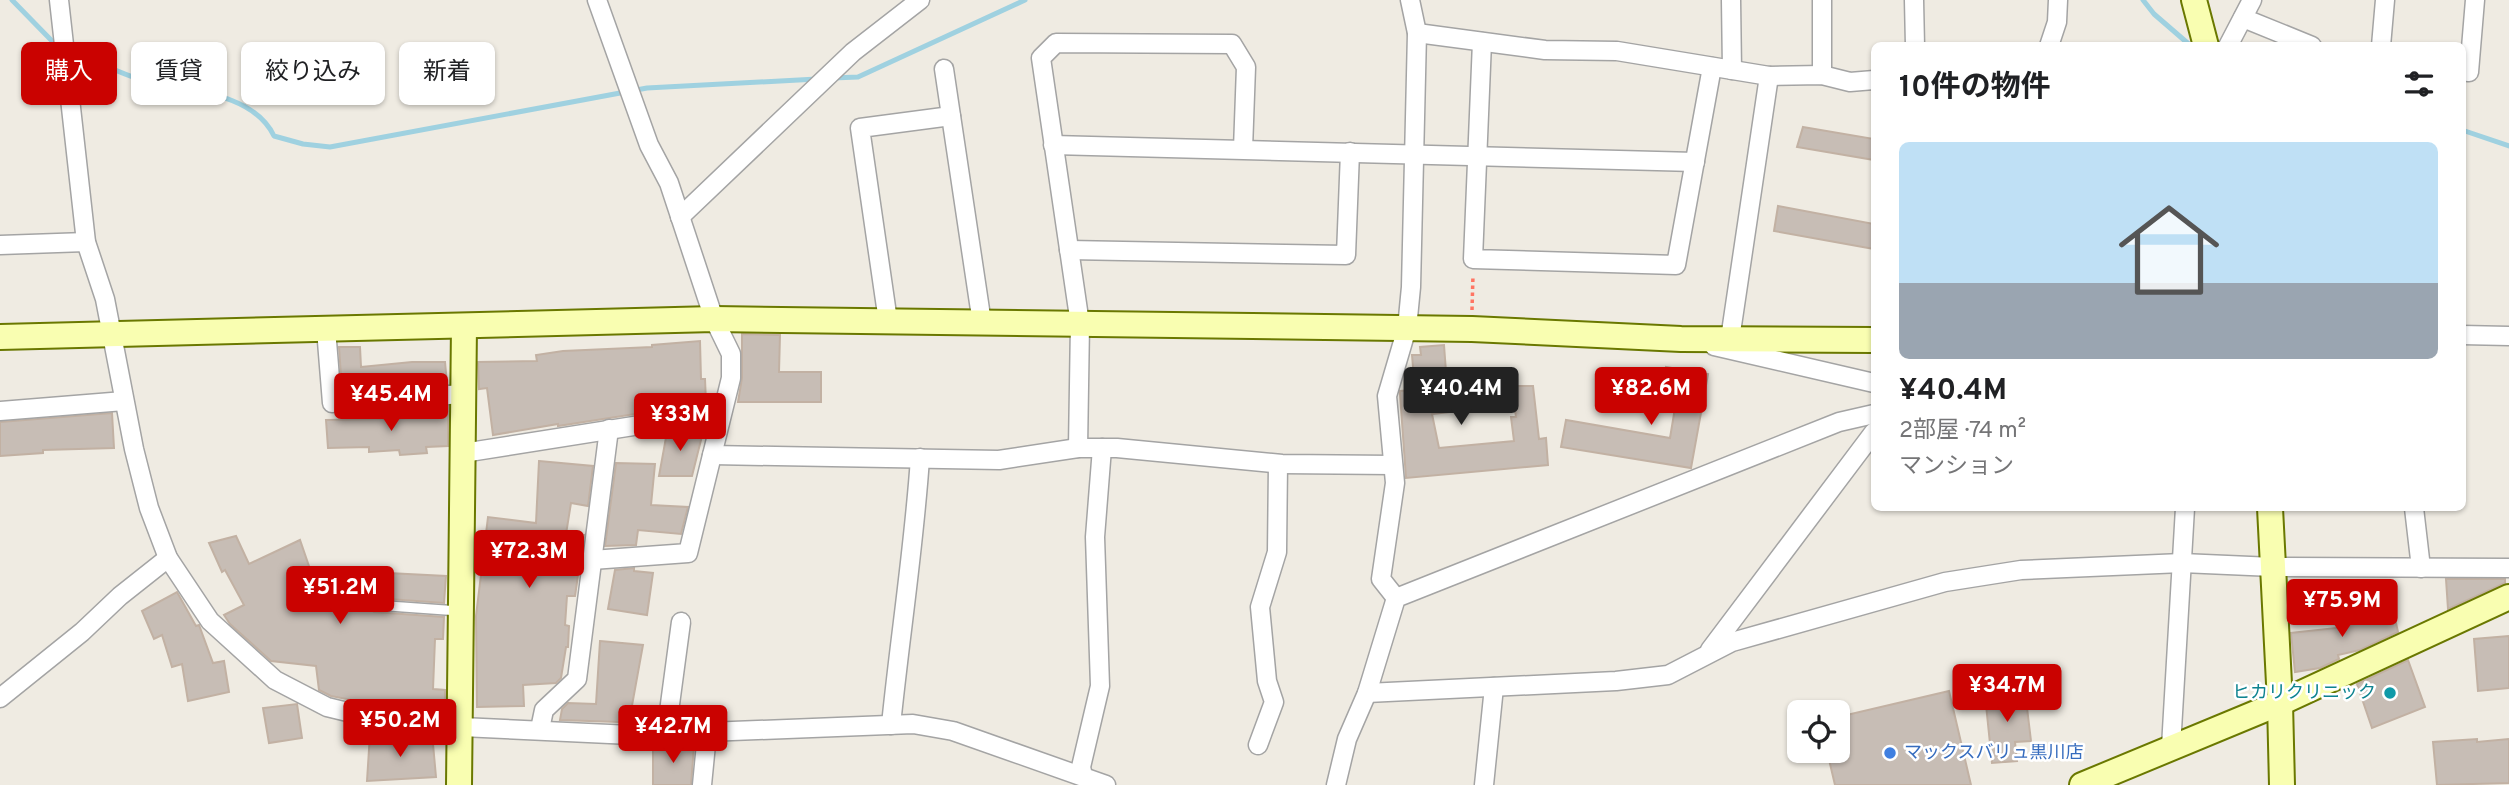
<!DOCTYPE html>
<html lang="ja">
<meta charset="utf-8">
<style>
body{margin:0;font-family:Overpass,"Noto Sans JP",sans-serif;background:#f2f2f2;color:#202124;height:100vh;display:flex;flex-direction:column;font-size:26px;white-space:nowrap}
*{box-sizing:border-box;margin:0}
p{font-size:23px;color:#757577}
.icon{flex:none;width:38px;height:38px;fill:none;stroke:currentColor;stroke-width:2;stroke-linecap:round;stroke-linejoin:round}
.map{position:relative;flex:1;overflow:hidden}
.sheet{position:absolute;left:1871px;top:42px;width:595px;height:469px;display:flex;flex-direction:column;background:#fff;border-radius:10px;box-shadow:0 2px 5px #0004}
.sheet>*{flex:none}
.guide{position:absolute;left:21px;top:42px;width:665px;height:63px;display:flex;gap:14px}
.controls{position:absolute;left:1787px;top:700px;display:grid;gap:14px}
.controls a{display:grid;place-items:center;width:63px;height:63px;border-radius:10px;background:#fff;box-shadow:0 2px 5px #0004;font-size:35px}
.price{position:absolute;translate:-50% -60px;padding:0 16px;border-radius:7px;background:#ca0200;color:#fff;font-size:23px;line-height:46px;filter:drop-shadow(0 2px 4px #0008)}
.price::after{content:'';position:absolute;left:50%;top:42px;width:21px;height:16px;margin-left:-10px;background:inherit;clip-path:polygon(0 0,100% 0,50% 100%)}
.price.on{background:#222;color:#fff}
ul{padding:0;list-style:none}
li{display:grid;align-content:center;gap:14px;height:371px;padding:0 28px}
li+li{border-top:2px solid #e0e0e0}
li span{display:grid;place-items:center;height:217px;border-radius:10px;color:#555}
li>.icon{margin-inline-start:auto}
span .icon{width:126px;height:126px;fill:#fffc;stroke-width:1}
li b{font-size:30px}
h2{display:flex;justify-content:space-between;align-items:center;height:84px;padding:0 28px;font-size:30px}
.pill{padding:0 24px;border-radius:10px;background:#fff;box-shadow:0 2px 5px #0004;font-size:24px;line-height:63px}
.pill.on{background:#ca0200;color:#fff}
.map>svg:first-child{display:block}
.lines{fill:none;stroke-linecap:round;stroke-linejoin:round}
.stream{stroke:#9fd1e0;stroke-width:5}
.building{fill:#c7bdb5;stroke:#c2b1a3;stroke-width:2}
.lane-casing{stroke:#a4a4a4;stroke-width:12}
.street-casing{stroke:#a4a4a4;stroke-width:21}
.secondary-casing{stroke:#6a7800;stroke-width:28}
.path{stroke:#ff7563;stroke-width:3.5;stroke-dasharray:3.5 3.5;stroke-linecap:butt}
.lane{stroke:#fff;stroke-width:9}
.street{stroke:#fff;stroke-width:18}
.secondary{stroke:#f9feb1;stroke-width:24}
.culture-dot{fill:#0f9aa8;stroke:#fff;stroke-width:2.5}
.shop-dot{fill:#3f7fe0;stroke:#fff;stroke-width:2.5}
.labels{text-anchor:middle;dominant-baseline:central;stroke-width:5;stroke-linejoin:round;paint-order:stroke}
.culture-label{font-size:18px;fill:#0d838f;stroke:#fff;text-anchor:end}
.shop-label{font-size:18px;fill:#366cbe;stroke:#fff;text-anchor:start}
</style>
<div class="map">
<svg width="2509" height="785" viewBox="0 0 2509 785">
<rect width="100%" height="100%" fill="#efebe2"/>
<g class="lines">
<!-- stream -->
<g class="stream">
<path d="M12,0L53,42L60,45"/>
<path d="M2143,0L2154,14L2191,46"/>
<path d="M69,49C92,59 115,72 139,79C182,91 252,90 274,136L303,144L330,147L647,88L817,79"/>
<path d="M833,78L858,77L1025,0"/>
<path d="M2462,130L2509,146"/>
</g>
</g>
<!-- building -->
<g class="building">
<path d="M1803,127L1874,139V160L1797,147Z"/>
<path d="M1778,206L1874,224V249L1774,231Z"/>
<path d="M742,334L780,335L779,372H821V402H738L742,378Z"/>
<path d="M700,341L701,379H705L706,403L558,426V424L493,435L487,388L479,389L478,362L537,361L536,355L563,351L652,347V345Z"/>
<path d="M1444,345L1449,412L1432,414L1439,448L1514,441L1511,417H1516L1512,386H1533L1539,439L1546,438L1548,465L1406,478L1400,394V391L1415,390L1412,355H1421L1420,347Z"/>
<path d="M339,347H360L361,367L412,362H445L447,384L342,391Z"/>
<path d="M1666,367L1708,374L1691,468L1561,447L1566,420L1670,438L1675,408L1659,406Z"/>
<path d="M448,406V446L426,447L427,453L400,455L399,450L369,452V447L328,448L326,420L432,418V408Z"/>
<path d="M112,413L114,448L43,450V453L0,456V422Z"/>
<path d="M676,431L703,432L692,476H659L667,432Z"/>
<path d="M539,461L593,466L588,506L571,503L566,534L584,535L575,596H567L565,625L569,626L568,647H566L561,678L556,683L523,685L524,706L477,707L476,616L488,517L536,523Z"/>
<path d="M616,463L655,464L651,505L688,507L681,534L638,530L636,545L605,546Z"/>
<path d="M236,536L249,564L300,540L310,569L446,576L444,603L375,598L370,601L368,605L374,612L444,617L443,639H435L433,689L445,690V715L399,713L373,707V704L331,696L319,690L316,666L271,661L230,624L224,615L244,605L225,570L222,572L209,543Z"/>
<path d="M634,568V571L653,573L647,615L608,609L615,570Z"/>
<path d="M2446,579H2505V583L2448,609Z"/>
<path d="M177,592L196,626L199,625L213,663L224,661L229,692L188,701L182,664L172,667L162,635L154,639L142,611Z"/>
<path d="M2392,605L2398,632L2360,650L2338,655L2339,659L2320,668L2295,672L2291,633L2346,627L2344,621Z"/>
<path d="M2509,636V688L2478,691L2474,639Z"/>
<path d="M600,641L643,645L631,711L649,714L648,723L560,720L562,709L568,703L596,704Z"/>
<path d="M2408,660L2425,707L2372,728L2357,684Z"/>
<path d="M1949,691L1971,785H1835L1827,751H1838V717Z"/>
<path d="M2025,691L2031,741L2015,742L2017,761L1992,763L1985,695Z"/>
<path d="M297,704L302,738L269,743L263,708Z"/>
<path d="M370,734L433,744L436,777L367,781Z"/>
<path d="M2477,739V742L2509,739V783L2437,785L2433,742Z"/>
<path d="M653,746H694L691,785H653Z"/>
</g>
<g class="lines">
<defs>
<path id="lane" d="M375,605L459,611"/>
<g id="street">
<path d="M59,0L86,242L105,299L134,449L149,508L168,558L210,621L275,680L327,707L397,724L631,735L913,724L953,731L1106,785"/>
<path d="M1731,0L1732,70"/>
<path d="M1914,0L1915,46"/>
<path d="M2243,18L2312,46"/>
<path d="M1417,33L1545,50L1617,51L1769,76L1822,75L1850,82L1874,80"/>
<path d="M1482,42L1473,259L1676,265L1712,67"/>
<path d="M2049,46L2057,22L2058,0"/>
<path d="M2228,46L2252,0"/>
<path d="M2381,46L2385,0"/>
<path d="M944,69L982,323"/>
<path d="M2462,71L2469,72L2475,0"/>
<path d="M1822,75V0"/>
<path d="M1053,145L1695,162"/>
<path d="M680,217L853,52L920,0"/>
<path d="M0,245L86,242"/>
<path d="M1069,250L1346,255L1350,152"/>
<path d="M888,321L860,128L951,116"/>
<path d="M326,329L332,403L463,394"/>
<path d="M2462,335L2509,336"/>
<path d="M1730,339L1769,76"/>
<path d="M1714,346L1874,383"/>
<path d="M0,411L124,401"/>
<path d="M1078,448L1080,324L1041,58L1056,43L1232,44L1246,67L1243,149"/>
<path d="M463,453L722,412"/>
<path d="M712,455L999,460L1078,448H1117L1282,464L1393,465"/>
<path d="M2414,508L2421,568"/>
<path d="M592,560L688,553L731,378V354L714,319L669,183L649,145L597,0"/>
<path d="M1396,598L1381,579L1395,483L1387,396L1407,328L1411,287L1417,33L1410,0"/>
<path d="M1710,650L1874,432"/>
<path d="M1367,693L1616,681L1668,675L1732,642L1945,582L2021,570L2182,563L2273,567L2509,568"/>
<path d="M0,698L82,632L120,596L168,558"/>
<path d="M891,725C900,636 914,548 920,458"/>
<path d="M540,729L544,710L577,679L609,429"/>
<path d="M666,734L681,622"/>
<path d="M1258,745L1274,702L1267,681L1260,607L1277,552L1278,464"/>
<path d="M2171,747L2185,508"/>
<path d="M1083,776L1081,767L1100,686L1095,537L1102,448"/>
<path d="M702,785L707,734"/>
<path d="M1336,785L1347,739L1367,693L1396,598L1839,422L1874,414"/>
<path d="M1484,785L1494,687"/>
</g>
<g id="secondary">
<path d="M2194,0L2206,46"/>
<path d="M0,337L714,319L1472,329L1681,339L1874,340"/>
<path d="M2270,508L2280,703L2282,785"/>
<path d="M459,785L464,326"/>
<path d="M2082,785L2280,703L2509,597"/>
</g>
</defs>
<!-- lane casing -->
<use href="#lane" class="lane-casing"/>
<!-- street casing -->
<use href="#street" class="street-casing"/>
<!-- secondary casing -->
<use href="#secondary" class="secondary-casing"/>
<!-- path -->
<path class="path" d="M1472,310L1473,275"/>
<!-- lane -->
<use href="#lane" class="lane"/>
<!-- street -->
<use href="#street" class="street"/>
<!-- secondary -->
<use href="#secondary" class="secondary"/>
</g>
<!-- markers -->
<circle class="culture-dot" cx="2390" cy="693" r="7"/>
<circle class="shop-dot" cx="1890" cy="753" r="7"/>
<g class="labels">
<!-- culture labels -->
<g class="culture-label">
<text x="2376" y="693">ヒカリクリニック</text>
</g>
<!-- shop labels -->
<g class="shop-label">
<text x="1904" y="753">マックスバリュ黒川店</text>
</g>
</g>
</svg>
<div class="controls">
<a><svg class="icon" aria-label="locate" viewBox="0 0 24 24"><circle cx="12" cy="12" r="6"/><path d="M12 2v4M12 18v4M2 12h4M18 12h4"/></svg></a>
</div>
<b class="price on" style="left:1461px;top:427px">¥40.4M</b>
<b class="price" style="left:1651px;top:427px">¥82.6M</b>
<b class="price" style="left:391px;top:433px">¥45.4M</b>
<b class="price" style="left:680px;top:453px">¥33M</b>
<b class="price" style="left:529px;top:590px">¥72.3M</b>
<b class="price" style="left:340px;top:626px">¥51.2M</b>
<b class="price" style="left:2342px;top:639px">¥75.9M</b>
<b class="price" style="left:2007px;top:724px">¥34.7M</b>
<b class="price" style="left:400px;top:759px">¥50.2M</b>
<b class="price" style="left:673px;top:765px">¥42.7M</b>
<div class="guide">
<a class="pill on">購入</a>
<a class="pill">賃貸</a>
<a class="pill">絞り込み</a>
<a class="pill">新着</a>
</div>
<section class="sheet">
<h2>10件の物件<svg class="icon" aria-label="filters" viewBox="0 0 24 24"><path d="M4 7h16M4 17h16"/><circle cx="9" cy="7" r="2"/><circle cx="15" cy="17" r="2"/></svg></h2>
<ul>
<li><span style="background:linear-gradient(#bfe0f5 65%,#9aa5b1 0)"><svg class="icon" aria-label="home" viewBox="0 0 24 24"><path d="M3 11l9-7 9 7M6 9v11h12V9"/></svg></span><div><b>¥40.4M</b><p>2部屋 · 74 m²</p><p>マンション</p></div></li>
</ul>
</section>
</div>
